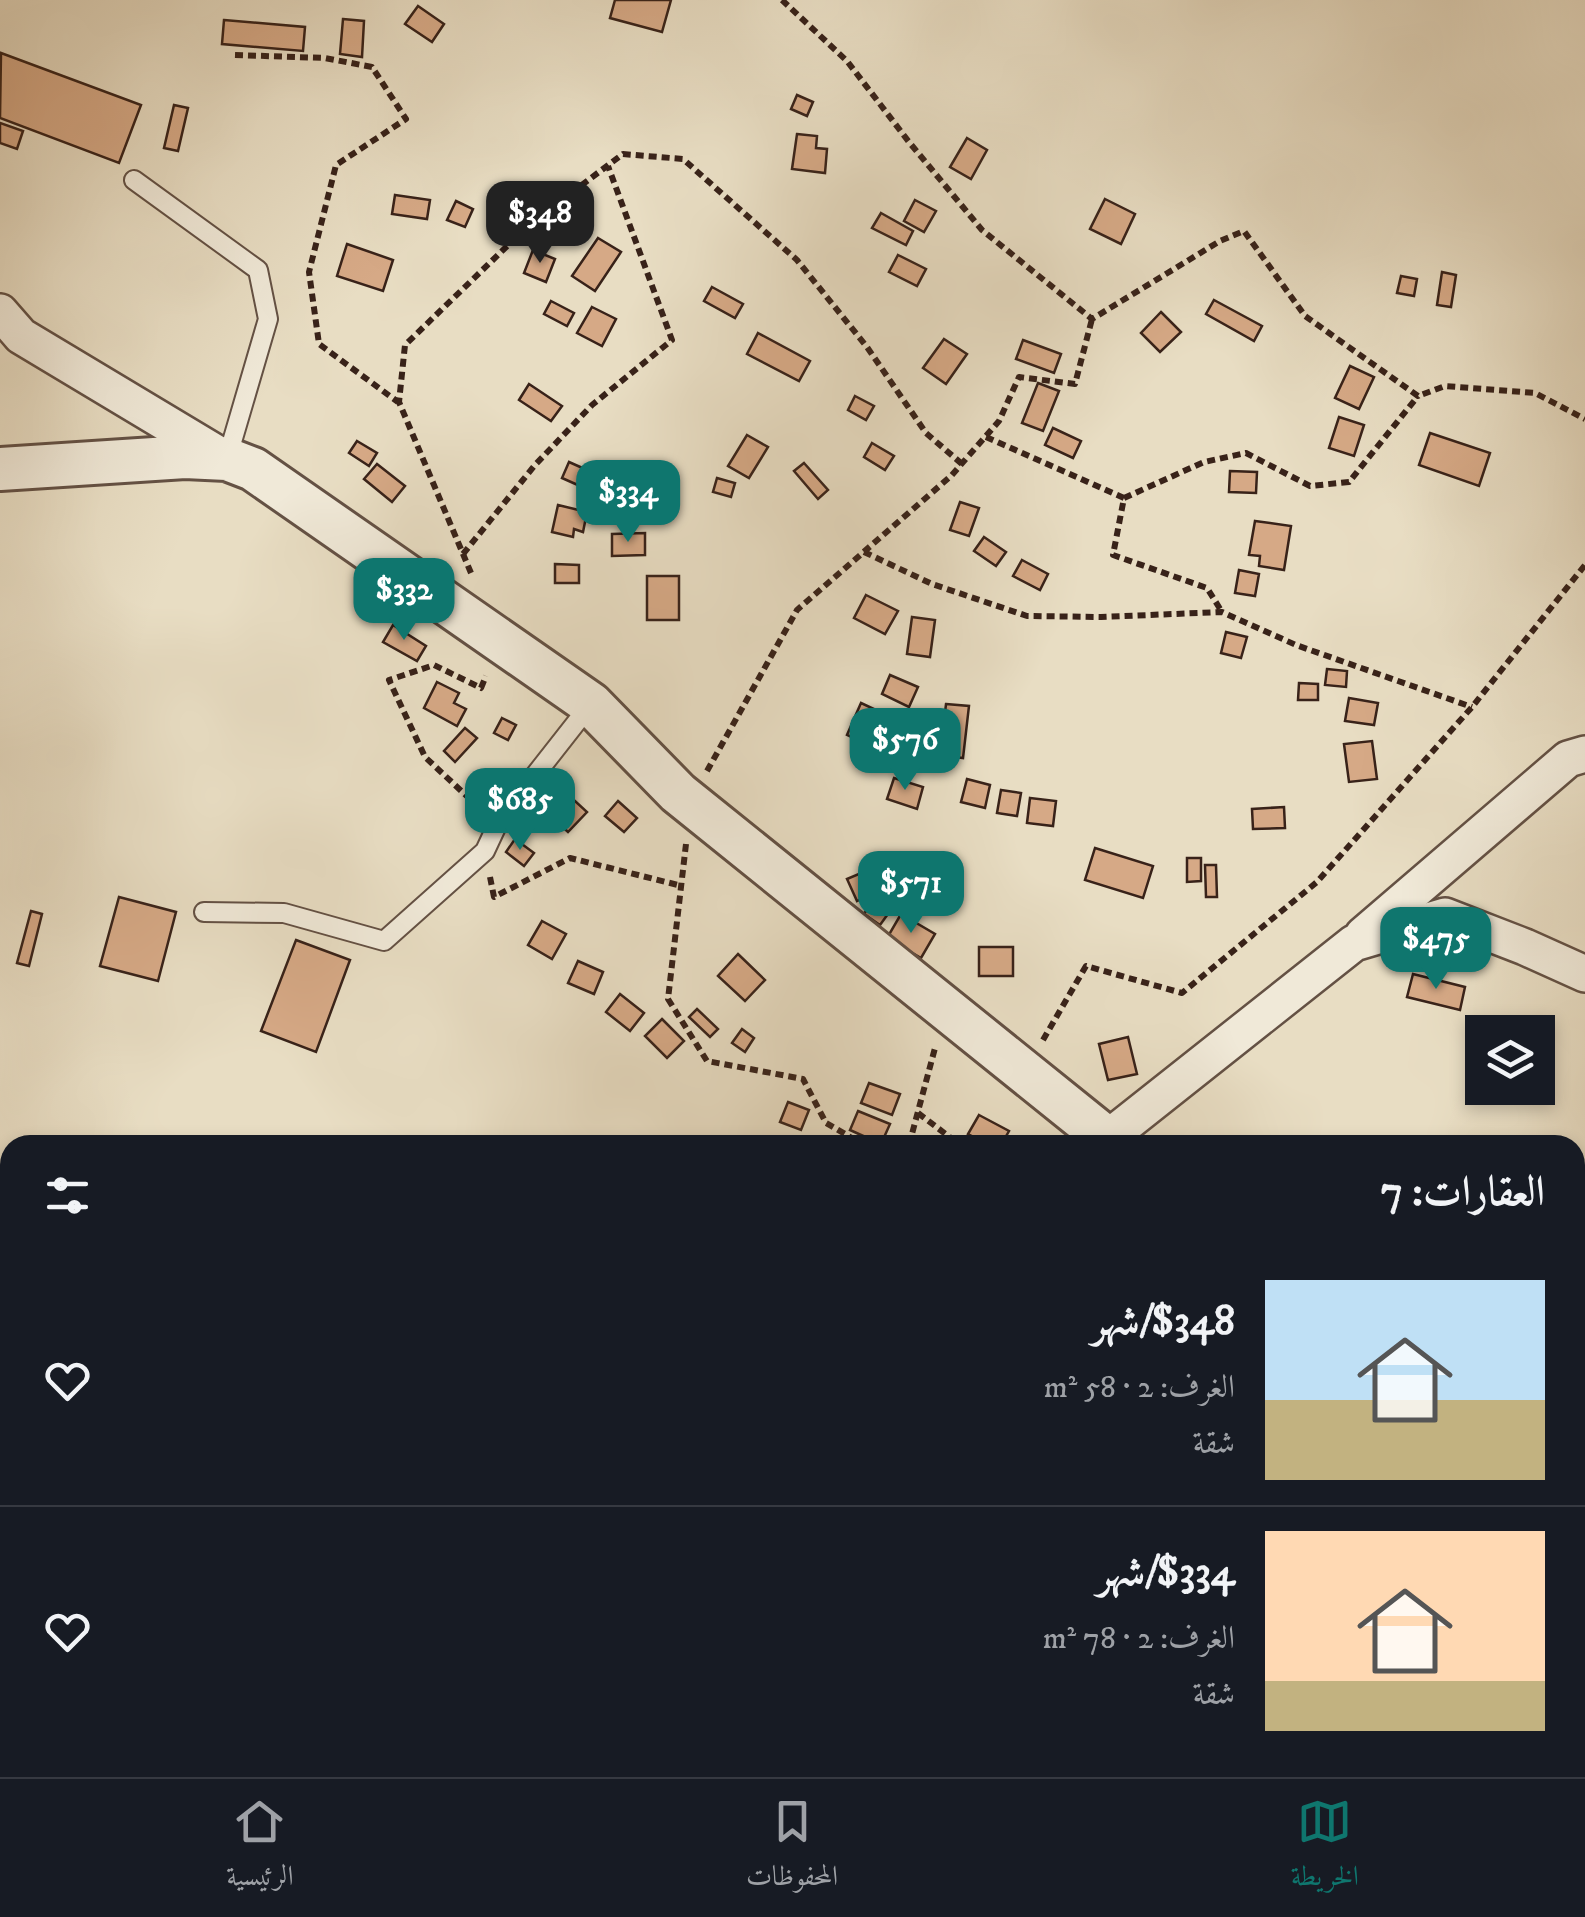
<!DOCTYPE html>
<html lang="ar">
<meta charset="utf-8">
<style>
body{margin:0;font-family:"IM FELL DW Pica",Amiri,serif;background:#242831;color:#f1f3f6;direction:rtl;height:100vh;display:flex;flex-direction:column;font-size:38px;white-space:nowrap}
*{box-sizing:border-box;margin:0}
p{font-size:32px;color:#9ea1a6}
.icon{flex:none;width:55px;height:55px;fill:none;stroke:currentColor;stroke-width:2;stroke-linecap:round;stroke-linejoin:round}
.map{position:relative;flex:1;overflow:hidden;direction:ltr}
.side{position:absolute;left:0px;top:1135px;width:1585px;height:642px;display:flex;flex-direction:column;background:#171b24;border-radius:30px 30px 0 0;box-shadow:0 5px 15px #0003;direction:rtl}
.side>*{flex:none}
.buttons{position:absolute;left:1465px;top:1015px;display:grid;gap:20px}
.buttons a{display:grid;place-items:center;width:90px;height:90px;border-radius:0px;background:#171b24;box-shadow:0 5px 15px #0003;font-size:50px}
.price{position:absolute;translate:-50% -85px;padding:0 22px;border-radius:20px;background:#0f766e;color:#fff;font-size:32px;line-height:65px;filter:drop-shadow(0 2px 5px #0008)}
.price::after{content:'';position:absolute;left:50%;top:60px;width:30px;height:22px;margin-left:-15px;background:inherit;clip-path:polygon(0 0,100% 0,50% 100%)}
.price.selected{background:#222;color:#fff}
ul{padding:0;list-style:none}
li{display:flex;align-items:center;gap:30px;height:250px;padding:0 40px}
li+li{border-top:2px solid #363941}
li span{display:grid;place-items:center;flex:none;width:280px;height:200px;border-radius:0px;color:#555}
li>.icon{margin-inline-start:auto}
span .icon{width:120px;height:120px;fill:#fffc;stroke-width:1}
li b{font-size:42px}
h2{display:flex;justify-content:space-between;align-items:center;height:120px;padding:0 40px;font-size:42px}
.tab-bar{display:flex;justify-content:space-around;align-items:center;height:140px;border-top:2px solid #363941;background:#171b24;font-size:28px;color:#9ea1a6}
.tab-bar a{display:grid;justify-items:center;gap:5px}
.tab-bar .selected{color:#0f766e}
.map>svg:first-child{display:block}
.building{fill:#d6a986;stroke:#382219;stroke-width:2.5}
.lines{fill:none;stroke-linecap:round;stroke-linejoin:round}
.service-casing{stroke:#645144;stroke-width:22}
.minor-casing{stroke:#645144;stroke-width:40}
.tertiary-casing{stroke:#645144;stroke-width:48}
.path{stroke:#382219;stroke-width:6;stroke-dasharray:8 5;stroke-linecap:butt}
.service{stroke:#f0e9d8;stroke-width:18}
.minor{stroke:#f0e9d8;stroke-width:35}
.tertiary{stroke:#f0e9d8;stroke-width:42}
</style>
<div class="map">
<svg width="1585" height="1777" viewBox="0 0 1585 1777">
<rect width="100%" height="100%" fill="#e8ddc3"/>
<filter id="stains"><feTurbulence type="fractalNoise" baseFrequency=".002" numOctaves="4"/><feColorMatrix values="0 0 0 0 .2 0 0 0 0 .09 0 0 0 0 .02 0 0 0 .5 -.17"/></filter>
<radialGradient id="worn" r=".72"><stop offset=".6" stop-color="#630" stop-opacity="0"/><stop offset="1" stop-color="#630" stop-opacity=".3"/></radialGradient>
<!-- building -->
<g class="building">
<path d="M615,0H671L662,32L610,18Z"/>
<path d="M418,6L444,24L432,42L405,24Z"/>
<path d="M343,19L364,21L362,57L340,54Z"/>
<path d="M224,20L305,27L303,51L222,44Z"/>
<path d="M1,53L141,105L119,163L0,118Z"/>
<path d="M797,95L813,102L807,116L791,109Z"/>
<path d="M174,105L188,108L178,151L164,148Z"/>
<path d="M0,123L23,131L17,149L0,143Z"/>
<path d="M797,134L817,136L816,148L827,149L825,173L792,169Z"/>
<path d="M967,138L987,150L971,179L950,167Z"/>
<path d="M395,195L430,200L427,219L392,214Z"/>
<path d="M1105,199L1135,214L1121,244L1090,229Z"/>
<path d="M915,200L936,211L924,232L904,221Z"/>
<path d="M456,201L473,209L465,227L447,220Z"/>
<path d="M881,213L913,231L906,245L872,228Z"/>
<path d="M598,238L621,252L595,291L572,276Z"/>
<path d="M347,244L393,260L383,291L337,276Z"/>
<path d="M533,250L555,259L546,282L524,273Z"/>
<path d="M898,255L926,269L917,286L889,272Z"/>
<path d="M1442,272L1456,275L1451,307L1437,305Z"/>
<path d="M1401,276L1417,279L1414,296L1397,293Z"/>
<path d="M712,287L743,304L735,318L704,301Z"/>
<path d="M1214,300L1262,326L1254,341L1206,314Z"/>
<path d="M551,301L574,313L567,326L544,314Z"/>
<path d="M592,307L616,319L602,346L577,333Z"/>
<path d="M1161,312L1181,332L1160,352L1141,333Z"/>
<path d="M758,333L810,361L799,381L747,354Z"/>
<path d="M944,339L967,354L946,384L923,368Z"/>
<path d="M1023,340L1061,354L1054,373L1016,359Z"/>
<path d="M1350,366L1374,377L1359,409L1335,398Z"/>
<path d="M1038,383L1059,391L1043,431L1022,423Z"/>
<path d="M529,384L562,406L551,421L519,400Z"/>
<path d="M855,396L874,406L866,420L848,410Z"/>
<path d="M1339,417L1364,425L1354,456L1329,448Z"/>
<path d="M1053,428L1081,441L1073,458L1045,445Z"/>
<path d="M1430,433L1490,453L1479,486L1419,465Z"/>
<path d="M747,435L768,447L749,478L728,466Z"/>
<path d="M357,441L377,453L369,466L349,453Z"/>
<path d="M872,443L894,456L885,470L864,457Z"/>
<path d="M569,462L596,474L589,490L562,478Z"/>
<path d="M804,463L828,490L818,499L794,471Z"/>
<path d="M377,464L405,486L392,502L364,479Z"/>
<path d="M1230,471L1257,472L1256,493L1229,492Z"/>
<path d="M717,478L735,483L731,497L713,492Z"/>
<path d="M960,502L979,508L969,536L950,530Z"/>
<path d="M558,505L587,512L583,532L574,529L573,537L552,532Z"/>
<path d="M1255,521L1291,526L1284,570L1259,566L1260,556L1249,555Z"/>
<path d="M645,533V555L612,556V534Z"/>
<path d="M984,537L1006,552L996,566L974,551Z"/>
<path d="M1022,560L1048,574L1040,590L1013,576Z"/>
<path d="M555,564L579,565V583H555Z"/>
<path d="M1239,570L1259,574L1255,596L1235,593Z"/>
<rect x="647" y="576" width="32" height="44"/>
<path d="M866,595L898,611L885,634L854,618Z"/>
<path d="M912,617L935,620L930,657L907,654Z"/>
<path d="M393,625L426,646L417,661L383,642Z"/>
<path d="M1226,632L1247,637L1241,658L1221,653Z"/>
<path d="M1327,669L1347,671L1346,687L1325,685Z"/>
<path d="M890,675L918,687L909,707L882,694Z"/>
<path d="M437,682L459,693L454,703L466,709L457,726L424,708Z"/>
<path d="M1299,683L1318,684V700H1298Z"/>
<path d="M1349,698L1378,703L1374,725L1345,721Z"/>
<path d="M861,703L887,715L873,747L847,735Z"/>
<path d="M946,704L969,706L963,758L940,755Z"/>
<path d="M502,718L516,725L508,740L494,733Z"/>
<path d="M465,728L477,738L455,762L444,751Z"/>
<path d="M1372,741L1377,779L1349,782L1344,744Z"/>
<path d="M894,778L923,787L917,809L887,799Z"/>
<path d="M967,779L990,785L985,808L961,802Z"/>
<path d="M563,790L587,812L568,832L544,810Z"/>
<path d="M1001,790L1021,793L1017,816L997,813Z"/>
<path d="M1030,798L1056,801L1053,826L1027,823Z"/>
<path d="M618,801L637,818L624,832L605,816Z"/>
<path d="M1284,807L1285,828L1253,829L1252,809Z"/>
<path d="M515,839L534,853L524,866L506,852Z"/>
<path d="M1095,848L1153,866L1143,898L1085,880Z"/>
<path d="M1187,858H1201V881L1187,882Z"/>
<path d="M1205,865H1216L1217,897H1206Z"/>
<path d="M861,873L871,894L857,901L847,879Z"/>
<path d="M119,897L176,912L158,981L100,966Z"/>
<path d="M873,900L890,911L880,925L864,914Z"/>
<path d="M31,911L42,914L29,966L17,963Z"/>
<path d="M901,914L935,934L921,958L887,938Z"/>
<path d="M542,921L566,934L552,959L528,945Z"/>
<path d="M296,940L350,960L316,1052L261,1031Z"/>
<rect x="979" y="947" width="34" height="29"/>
<path d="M738,954L765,980L745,1001L718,976Z"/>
<path d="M578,961L603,972L594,994L568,983Z"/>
<path d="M1413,974L1465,987L1460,1010L1407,997Z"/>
<path d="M620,994L644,1013L630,1031L606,1012Z"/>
<path d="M697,1009L718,1029L710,1037L689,1017Z"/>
<path d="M662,1019L684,1041L667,1058L645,1036Z"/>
<path d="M742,1029L754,1038L745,1052L732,1043Z"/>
<path d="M1128,1037L1137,1074L1108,1080L1099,1044Z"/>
<path d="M869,1083L900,1094L892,1115L861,1103Z"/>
<path d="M788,1102L809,1110L801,1130L780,1122Z"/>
<path d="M858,1111L890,1124L881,1144L850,1130Z"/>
<path d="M979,1115L1009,1131L1001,1145H989L968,1134Z"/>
</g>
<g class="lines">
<defs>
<g id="service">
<path d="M134,180L258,270L268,319L227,459"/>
<path d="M204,912L284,913L384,941L485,851L499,821L590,705"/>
</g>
<g id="minor">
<path d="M0,312L21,336L226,459"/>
<path d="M1363,935L1568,759L1585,754"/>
<path d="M1108,1138L1354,943L1445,916L1525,947L1585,974"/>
<path d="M0,1469L10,1473"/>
<path d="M663,1768L684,1777"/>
</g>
<g id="tertiary">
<path d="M0,469L185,457L227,459L253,469L591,704L678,793L1115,1145"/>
<path d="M1575,1536L1585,1544"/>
</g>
</defs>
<!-- service casing -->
<use href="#service" class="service-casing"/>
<!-- minor casing -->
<use href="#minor" class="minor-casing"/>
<!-- tertiary casing -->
<use href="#tertiary" class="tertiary-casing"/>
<!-- path -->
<g class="path">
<path d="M782,0L847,61L909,142L982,230L1092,319L1220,241L1244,231L1305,316L1418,396L1445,386L1535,393L1585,419"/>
<path d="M235,55L325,58L372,67L406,119L336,165L309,272L319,344L398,402"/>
<path d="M986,437L1124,498L1113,555L1207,588L1222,612"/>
<path d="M1124,498L1204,462L1246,453L1310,486L1349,482L1418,396"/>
<path d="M864,552L932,584L1027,616L1101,617L1222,612L1296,645L1472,707"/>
<path d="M463,554L535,465L592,405L672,340L608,166"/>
<path d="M471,573L399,402L405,345L531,223L623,154L683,159L797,260L867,347L926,433L962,464"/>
<path d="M707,771L797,610L951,476L999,421L1019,377L1075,384L1092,319"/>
<path d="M474,812L471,800L425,757L389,680L434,665L481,688L486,676"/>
<path d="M686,844L668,999L707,1061L803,1079L826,1123L864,1145"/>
<path d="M490,877L494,897L570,858L682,886"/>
<path d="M1043,1040L1086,966L1182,993L1317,882L1472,707L1585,565"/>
<path d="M918,1113L960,1145"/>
<path d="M909,1145L935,1048"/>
</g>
<!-- service -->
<use href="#service" class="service"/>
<!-- minor -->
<use href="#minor" class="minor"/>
<!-- tertiary -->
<use href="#tertiary" class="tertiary"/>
</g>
<rect width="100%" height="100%" filter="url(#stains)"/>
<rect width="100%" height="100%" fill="url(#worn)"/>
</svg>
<div class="buttons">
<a><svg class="icon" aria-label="layers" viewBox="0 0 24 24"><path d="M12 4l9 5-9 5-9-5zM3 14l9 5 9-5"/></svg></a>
</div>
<b class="price selected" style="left:540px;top:266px">$348</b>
<b class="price" style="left:628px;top:545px">$334</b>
<b class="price" style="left:404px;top:643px">$332</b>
<b class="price" style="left:905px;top:793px">$576</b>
<b class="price" style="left:520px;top:853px">$685</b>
<b class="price" style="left:911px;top:936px">$571</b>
<b class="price" style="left:1436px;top:992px">$475</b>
<section class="side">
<h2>العقارات: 7<svg class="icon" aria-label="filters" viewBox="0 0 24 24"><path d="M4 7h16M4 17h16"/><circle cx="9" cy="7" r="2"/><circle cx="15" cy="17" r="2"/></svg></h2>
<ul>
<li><span style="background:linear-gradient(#bfe0f5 60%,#c2b280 0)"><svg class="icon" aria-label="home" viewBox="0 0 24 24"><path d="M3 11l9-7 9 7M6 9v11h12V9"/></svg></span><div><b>$348/شهر</b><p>الغرف: 2 · 58 m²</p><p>شقة</p></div><svg class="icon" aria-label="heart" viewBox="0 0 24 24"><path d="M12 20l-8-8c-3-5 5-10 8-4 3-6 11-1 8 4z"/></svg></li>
<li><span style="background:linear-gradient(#ffd9b3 75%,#c2b280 0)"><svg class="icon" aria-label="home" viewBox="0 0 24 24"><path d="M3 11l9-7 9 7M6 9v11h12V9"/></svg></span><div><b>$334/شهر</b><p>الغرف: 2 · 78 m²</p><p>شقة</p></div><svg class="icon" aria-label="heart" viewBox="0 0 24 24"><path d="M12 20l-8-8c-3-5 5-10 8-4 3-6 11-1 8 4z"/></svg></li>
</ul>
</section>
</div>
<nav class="tab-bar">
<a class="selected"><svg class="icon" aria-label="map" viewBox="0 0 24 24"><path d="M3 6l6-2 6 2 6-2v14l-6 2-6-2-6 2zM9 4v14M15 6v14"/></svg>الخريطة</a>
<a><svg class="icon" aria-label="saved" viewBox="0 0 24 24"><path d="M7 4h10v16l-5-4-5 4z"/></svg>المحفوظات</a>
<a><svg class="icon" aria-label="home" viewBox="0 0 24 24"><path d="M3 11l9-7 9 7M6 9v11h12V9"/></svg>الرئيسية</a>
</nav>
